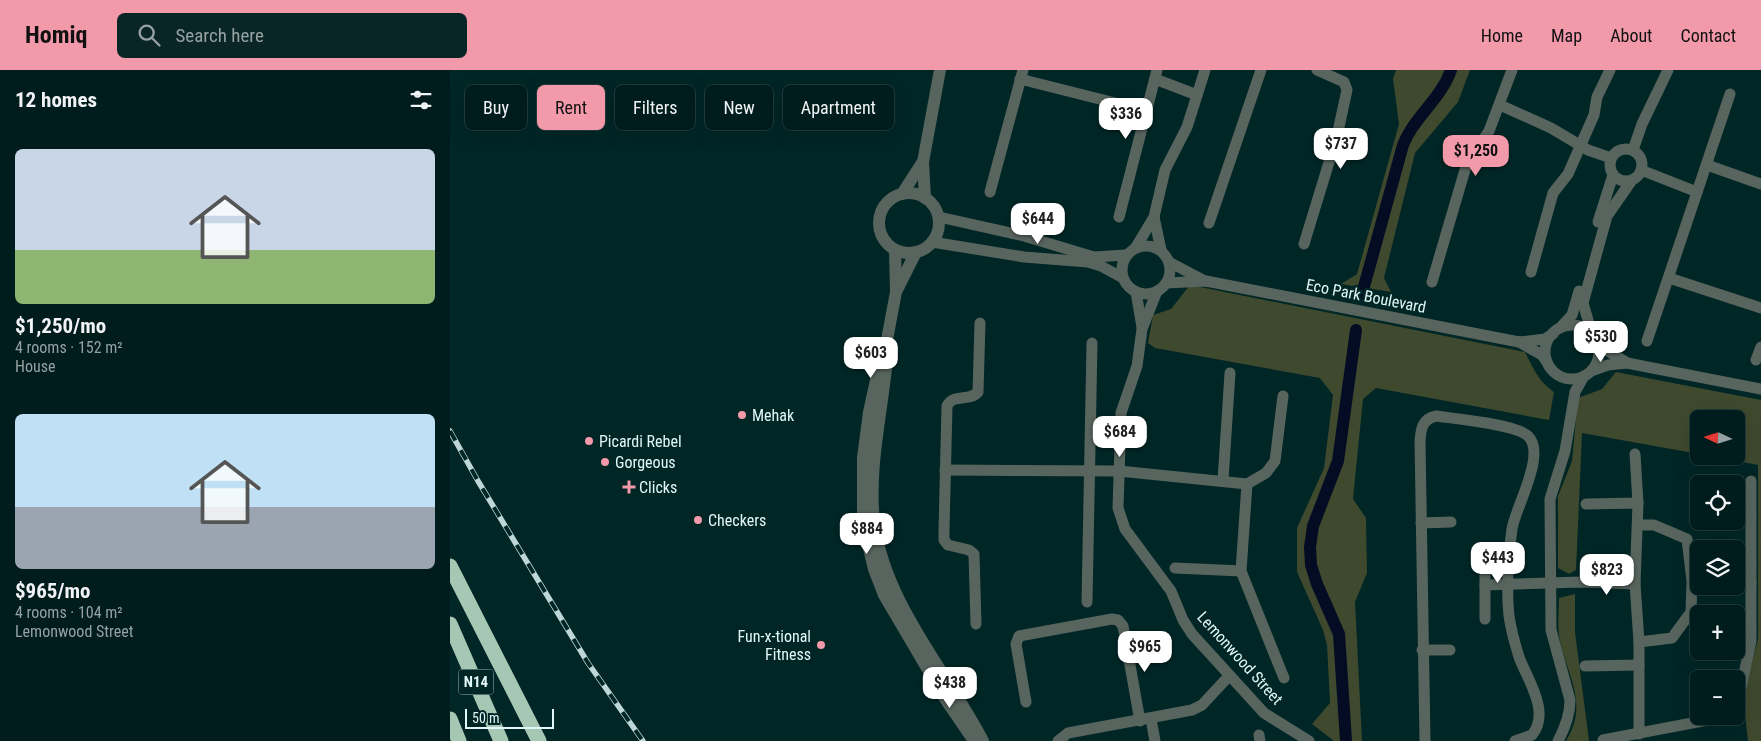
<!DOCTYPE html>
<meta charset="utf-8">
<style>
body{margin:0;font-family:"Roboto Condensed",sans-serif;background:#0a2525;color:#f1f3f6;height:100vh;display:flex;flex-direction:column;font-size:19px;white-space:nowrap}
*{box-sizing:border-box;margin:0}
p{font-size:16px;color:#95a1a3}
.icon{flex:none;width:28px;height:28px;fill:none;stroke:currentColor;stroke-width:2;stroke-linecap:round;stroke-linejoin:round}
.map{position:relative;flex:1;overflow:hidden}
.details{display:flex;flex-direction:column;background:#001c1c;width:450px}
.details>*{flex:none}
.banner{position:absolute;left:15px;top:15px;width:475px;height:45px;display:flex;gap:10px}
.needle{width:32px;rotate:274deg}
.buttons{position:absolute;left:1240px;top:340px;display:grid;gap:10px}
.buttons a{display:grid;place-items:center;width:55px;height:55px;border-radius:8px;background:#001c1c;box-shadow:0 5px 20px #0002,0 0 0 1px #223a3b;font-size:25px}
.scale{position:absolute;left:15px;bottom:12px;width:89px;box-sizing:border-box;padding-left:5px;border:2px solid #e2f7f7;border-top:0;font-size:14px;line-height:18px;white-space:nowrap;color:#e2f7f7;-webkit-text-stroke:4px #002626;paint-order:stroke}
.price{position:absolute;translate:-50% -42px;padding:0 11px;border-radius:10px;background:#fff;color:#222;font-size:16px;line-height:32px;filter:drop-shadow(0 1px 2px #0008)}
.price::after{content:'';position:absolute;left:50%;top:30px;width:15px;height:11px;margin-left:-8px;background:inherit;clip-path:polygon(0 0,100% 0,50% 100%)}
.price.active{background:#f39aaa;color:#111}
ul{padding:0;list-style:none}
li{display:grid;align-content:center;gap:10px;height:265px;padding:0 15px}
li span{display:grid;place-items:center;height:155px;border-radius:8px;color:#555}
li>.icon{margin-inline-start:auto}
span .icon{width:90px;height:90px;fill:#fffc;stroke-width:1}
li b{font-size:21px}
h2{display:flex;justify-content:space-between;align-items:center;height:60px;padding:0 15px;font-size:21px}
.chip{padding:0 18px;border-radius:8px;background:#001c1c;box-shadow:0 5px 20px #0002,0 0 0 1px #223a3b;font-size:18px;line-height:45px}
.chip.active{background:#f39aaa;color:#111}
header{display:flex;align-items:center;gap:30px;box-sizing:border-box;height:70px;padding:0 25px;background:#f39aaa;color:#111}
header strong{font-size:24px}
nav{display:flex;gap:28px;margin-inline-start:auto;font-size:18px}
.search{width:350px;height:45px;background:#0a2525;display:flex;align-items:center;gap:12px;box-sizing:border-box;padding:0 18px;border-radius:8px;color:#95a1a3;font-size:19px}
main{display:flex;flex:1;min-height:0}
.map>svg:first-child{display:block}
.green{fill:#3e492e}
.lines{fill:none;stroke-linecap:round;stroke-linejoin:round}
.canal{stroke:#040c23;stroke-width:12}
.minor{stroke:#58655e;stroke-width:11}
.tertiary{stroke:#58655e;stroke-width:12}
.motorway{stroke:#a7c7b5;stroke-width:15}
.rail-casing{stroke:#bed6d6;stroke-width:5.5}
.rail{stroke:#002626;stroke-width:4;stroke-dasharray:11;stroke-linecap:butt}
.poi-dot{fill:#f39aaa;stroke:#002626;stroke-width:2}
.labels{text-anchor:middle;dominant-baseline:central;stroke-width:5;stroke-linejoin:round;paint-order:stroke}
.shield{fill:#002626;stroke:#9eb8b8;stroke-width:1}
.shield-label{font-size:15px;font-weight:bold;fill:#e2f7f7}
.street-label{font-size:16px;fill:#e2f7f7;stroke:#002626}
.poi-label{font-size:16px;fill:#e2f7f7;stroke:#002626;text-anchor:start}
</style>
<header>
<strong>Homiq</strong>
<div class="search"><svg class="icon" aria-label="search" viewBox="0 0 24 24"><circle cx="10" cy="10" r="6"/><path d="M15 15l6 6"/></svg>Search here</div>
<nav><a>Home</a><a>Map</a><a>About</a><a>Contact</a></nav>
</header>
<main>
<section class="details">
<h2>12 homes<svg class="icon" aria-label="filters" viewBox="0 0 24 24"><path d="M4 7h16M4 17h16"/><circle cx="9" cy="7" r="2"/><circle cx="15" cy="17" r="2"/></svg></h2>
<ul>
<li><span style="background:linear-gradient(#c9d6e8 65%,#8fb573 0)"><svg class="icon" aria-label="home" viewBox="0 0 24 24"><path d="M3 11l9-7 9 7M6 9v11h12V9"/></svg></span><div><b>$1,250/mo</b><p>4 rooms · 152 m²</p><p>House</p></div></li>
<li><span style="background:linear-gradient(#bfe0f5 60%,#9aa5b1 0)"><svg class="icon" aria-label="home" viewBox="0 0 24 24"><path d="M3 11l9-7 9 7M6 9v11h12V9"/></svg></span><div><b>$965/mo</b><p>4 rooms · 104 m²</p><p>Lemonwood Street</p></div></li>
</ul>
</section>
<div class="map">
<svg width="1311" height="671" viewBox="0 0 1311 671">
<rect width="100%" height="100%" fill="#002626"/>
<!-- green -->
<g class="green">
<path d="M946,0H1020L1008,32L965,83L934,208L941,222L891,214L907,204L949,54L943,9Z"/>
<path d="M740,215L1075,282C1083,298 1089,312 1104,322L1099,350L926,318L913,329L903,429L916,448L917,503L905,532L912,671H884L862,654L880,633L877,575L873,560L847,502V458L874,398L883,325L870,308L705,278L698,273L703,245L721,239Z"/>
<path d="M1166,302L1311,330V671H1298L1293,626L1308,569V395L1262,386H1286V349H1249V384L1132,363L1126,500L1119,504L1108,498V426L1122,391L1128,328L1152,319Z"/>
<path d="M1125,524V562L1139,671H1116C1139,635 1118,607 1110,571C1107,557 1109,541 1109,528Z"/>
</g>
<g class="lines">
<!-- canal -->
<g class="canal">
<path d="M912,224L953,75C964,47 991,29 1001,0"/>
<path d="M896,671L889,564L867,514L861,495L860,477L863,456L888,391L906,260"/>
</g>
<!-- minor -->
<g class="minor">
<path d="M570,9L697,41"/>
<path d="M705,9L747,25"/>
<path d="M1050,35L1101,58L1138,80L1161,88"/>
<circle cx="1176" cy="95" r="16"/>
<path d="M1183,80L1192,54L1218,0"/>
<path d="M1257,95L1311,114"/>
<path d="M1191,100L1247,122"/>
<path d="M540,122L573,0"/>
<path d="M489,147L574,166L644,187L676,185"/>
<path d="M669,147L707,0"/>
<path d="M704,147L711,180"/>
<path d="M1148,152L1163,105"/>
<path d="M759,153L811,0"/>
<path d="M482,172L574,187L638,192L651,196L673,208"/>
<path d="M854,174L887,66L897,20L894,12L867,0"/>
<circle cx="696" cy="200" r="24"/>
<path d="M686,177L704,147L715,100L737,57L755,0"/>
<path d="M719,192L755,211"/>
<path d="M1081,202L1103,123L1118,104L1144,45L1147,27L1160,0"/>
<path d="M1219,208L1311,238"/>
<path d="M982,212L1017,93L1039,61L1062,0"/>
<path d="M716,213L756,211L1069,272L1095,269L1103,264"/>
<path d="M707,221L692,259L687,296L671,343L668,438L675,459L721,521L733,550L742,564L814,643L859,671"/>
<path d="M686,222L692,257"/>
<circle cx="1122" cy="282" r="27"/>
<path d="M1110,258L1122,245L1129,221"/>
<path d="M1142,264L1133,233L1157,146L1182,110"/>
<path d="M1146,270L1158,281L1177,293"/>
<path d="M1197,271L1280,24"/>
<path d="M1069,272L1092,285L1097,292"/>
<path d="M1306,290L1311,277"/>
<path d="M1141,301L1158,295L1177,293L1311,319"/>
<path d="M1185,384L1188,433"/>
<path d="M495,400L669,401L797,414L816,403L825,391L833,326"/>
<path d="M773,410L780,303"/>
<path d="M797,414L791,501L834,608"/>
<path d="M1136,434L1188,433L1185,514L1189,572V664"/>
<path d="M971,453L1001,452"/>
<path d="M1188,455H1204L1237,469L1242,511L1241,542L1222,568L1189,572"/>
<path d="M1035,479V549"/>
<path d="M725,498L791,501"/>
<path d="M1286,512L1301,513"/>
<path d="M1035,515L1131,512L1185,514"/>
<path d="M637,532L642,273"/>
<path d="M526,554L524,484L519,480L498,475L494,470V460L497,336C503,323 520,332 528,322L530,253"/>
<path d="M972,580H1000"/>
<path d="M1135,596L1189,595"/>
<path d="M576,632L566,574L569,566L662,549L668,550L673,556L690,651"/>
<path d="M1286,641L1301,571V411"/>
<path d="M701,649L705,671"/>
<path d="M809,665L810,671"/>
<path d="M1153,670L1279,646"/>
<path d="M608,671L618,663L742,640L752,635L779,606"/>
<path d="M975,671L970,371C971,359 972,349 986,346C1006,349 1065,354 1078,366C1097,384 1065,438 1062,459C1058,488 1056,517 1059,546C1061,560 1065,574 1069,587C1077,609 1101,642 1082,665L1065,671"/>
<path d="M1108,671C1115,658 1120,645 1120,630L1101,560L1100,429L1115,381L1125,322L1134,306"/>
</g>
<!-- tertiary -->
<g class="tertiary">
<circle cx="459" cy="153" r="30"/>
<path d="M452,124L472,93"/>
<path d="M475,128L473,92L490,0"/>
<path d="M445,180L446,222L436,275L430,292L419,342L413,388V454L424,499L434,525L494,627L524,671"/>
<path d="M447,220L466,182"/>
<path d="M437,289C432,343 418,398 424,452C435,534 496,600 533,671"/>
</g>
<!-- motorway -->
<g class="motorway">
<path d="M0,496L89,671"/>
<path d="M0,554L51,671"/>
<path d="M0,649L9,671"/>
</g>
<defs>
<path id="rail" d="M0,361L28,411L138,593L193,671"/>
</defs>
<!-- rail casing -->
<use href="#rail" class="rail-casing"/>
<!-- rail -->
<use href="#rail" class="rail"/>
</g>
<!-- markers -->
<g class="poi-dot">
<circle cx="292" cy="345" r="5"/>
<circle cx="139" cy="371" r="5"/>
<circle cx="155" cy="392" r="5"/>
<path d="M176.5 409.5h5v5h5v5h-5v5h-5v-5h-5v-5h5z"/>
<circle cx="248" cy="450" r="5"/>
<circle cx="371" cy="575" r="5"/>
</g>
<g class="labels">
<!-- shield labels -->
<rect class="shield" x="8.5" y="599.5" width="35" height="25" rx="4"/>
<g class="shield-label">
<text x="26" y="612">N14</text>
</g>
<!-- street labels -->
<g class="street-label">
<text transform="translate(916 226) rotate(11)">Eco Park Boulevard</text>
<text transform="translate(790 588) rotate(48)">Lemonwood Street</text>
</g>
<!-- poi labels -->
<g class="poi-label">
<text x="302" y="345">Mehak</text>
<text x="149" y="371">Picardi Rebel</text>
<text x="165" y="392">Gorgeous</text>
<text x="189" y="417">Clicks</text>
<text x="258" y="450">Checkers</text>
<text x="361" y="566" text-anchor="end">Fun-x-tional<tspan x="361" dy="18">Fitness</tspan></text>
</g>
</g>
</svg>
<div class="buttons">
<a><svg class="needle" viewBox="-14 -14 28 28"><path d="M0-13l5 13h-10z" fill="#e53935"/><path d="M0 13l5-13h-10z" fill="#95a1a3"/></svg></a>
<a><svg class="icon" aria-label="locate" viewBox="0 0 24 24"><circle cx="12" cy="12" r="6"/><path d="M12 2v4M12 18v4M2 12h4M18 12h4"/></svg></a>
<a><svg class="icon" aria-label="layers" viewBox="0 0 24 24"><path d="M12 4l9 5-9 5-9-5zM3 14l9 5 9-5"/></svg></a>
<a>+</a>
<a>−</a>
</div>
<div class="scale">50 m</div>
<b class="price" style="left:676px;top:70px">$336</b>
<b class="price" style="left:891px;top:100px">$737</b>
<b class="price active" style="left:1026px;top:107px">$1,250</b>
<b class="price" style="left:588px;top:175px">$644</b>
<b class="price" style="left:1151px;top:293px">$530</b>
<b class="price" style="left:421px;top:309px">$603</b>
<b class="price" style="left:670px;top:388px">$684</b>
<b class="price" style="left:417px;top:485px">$884</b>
<b class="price" style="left:1048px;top:514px">$443</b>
<b class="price" style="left:1157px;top:526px">$823</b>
<b class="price" style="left:695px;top:603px">$965</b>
<b class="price" style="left:500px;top:639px">$438</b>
<div class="banner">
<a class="chip">Buy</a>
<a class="chip active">Rent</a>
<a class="chip">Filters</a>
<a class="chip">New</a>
<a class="chip">Apartment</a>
</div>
</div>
</main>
